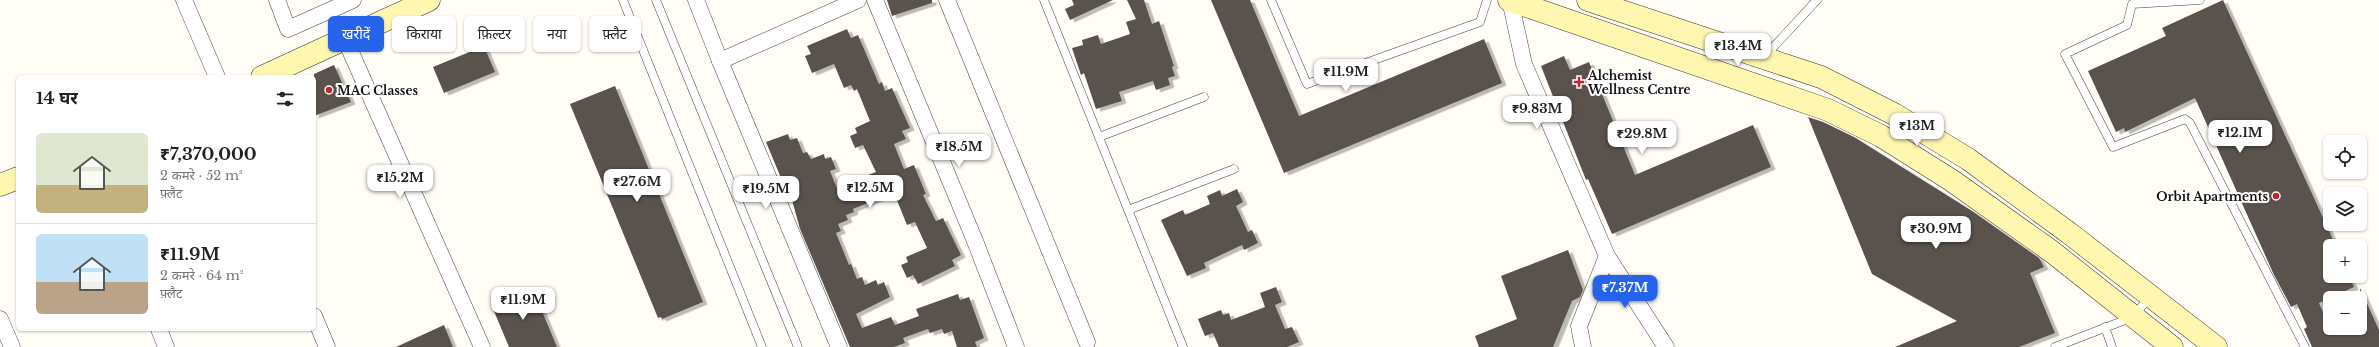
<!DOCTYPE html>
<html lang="hi">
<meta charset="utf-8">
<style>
body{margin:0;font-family:"Libre Baskerville","Noto Sans Devanagari",serif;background:#f2f2f2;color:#202124;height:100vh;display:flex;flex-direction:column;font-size:15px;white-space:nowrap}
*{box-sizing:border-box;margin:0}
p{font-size:13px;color:#757577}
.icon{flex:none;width:22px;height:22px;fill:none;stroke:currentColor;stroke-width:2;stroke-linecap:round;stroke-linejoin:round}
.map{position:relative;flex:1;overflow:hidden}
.sheet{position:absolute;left:16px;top:75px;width:300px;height:256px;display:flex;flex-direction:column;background:#fff;border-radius:6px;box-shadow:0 1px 3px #0004}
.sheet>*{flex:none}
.guide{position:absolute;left:328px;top:16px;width:380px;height:36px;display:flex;gap:8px}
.buttons{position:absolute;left:2323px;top:135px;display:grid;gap:8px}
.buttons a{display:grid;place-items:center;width:44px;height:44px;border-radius:6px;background:#fff;box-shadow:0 1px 3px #0004;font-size:20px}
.price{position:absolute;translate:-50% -34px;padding:0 9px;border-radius:8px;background:#fff;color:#222;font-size:13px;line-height:26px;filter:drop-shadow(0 1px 2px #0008)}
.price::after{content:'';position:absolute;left:50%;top:24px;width:12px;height:9px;margin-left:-6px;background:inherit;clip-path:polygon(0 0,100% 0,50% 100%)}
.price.current{background:#2563eb;color:#fff}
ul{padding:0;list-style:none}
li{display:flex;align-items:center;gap:12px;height:100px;padding:0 20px}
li+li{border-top:1px solid #e0e0e0}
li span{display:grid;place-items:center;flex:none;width:112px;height:80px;border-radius:6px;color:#555}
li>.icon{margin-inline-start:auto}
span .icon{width:48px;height:48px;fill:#fffc;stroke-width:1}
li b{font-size:17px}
h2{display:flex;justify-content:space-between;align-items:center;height:48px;padding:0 20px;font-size:17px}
.pill{padding:0 14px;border-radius:6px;background:#fff;box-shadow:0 1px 3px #0004;font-size:14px;line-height:36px}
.pill.current{background:#2563eb;color:#fff}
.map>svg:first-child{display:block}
.building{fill:#5a524d;filter:url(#shadow)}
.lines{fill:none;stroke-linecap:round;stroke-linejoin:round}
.lane-casing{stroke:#444;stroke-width:9}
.street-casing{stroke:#444;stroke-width:17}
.secondary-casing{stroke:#333;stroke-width:23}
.lane{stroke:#fff;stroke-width:8}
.street{stroke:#fff;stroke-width:16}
.secondary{stroke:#fff6b0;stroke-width:22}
.poi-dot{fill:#c4262e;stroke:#fff;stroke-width:1.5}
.labels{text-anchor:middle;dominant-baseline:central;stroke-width:4;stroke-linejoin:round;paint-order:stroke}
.poi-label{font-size:12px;font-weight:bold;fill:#111;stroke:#fff;text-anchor:start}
</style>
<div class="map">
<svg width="2379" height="347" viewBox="0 0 2379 347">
<defs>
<filter id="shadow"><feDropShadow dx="4.5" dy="2.5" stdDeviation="0" flood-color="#0004"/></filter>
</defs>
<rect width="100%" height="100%" fill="#fffdf5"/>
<!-- building -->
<g class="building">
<path d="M887,0H932V3L892,16Z"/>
<path d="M1072,0H1113L1070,20L1065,9L1074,5Z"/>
<path d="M1127,0H1144L1152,24L1159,21L1174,66L1172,67L1175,76L1168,78L1170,85L1156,90L1153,81L1119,92L1122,101L1096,109L1084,73L1081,75L1072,48L1083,45L1082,40L1098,35L1101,44L1130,34L1126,22L1136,19Z"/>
<path d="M1211,0H1250L1299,116L1484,39L1502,83L1284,173Z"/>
<path d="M2223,0L2336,246H2330V276H2349L2354,287L2319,303L2330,328H2360V288L2379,330V347H2312L2304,329L2307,327L2297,304L2291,307L2274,275L2195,98L2125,132L2124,128L2116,132L2088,71L2166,36L2162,28Z"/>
<path d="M847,29L851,38L858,35L879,84L882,82L885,91L892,88L910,128L902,131L906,139L894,144L904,169L914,165L926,194L923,195L936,221L943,218L961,255L952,260L955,266L918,284L913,275L907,278L901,265L908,262L906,257L927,248L915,222L907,225L896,198L892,199L890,194L853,209L854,212L846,215L848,220L838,224L841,231L836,233L849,265L851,264L857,279L862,277L865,285L876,280L878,285L884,282L890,297L856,314L862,328L891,317L895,325L919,316L916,309L958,294L960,300L969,297L984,338L975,342L977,347H957L952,331L944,334L942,329L930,333L928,329L903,338L905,343L894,347H850L800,229L789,189L786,190L766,142L788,134L790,140L797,138L803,153L807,152L811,159L824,154L825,159L831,157L836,169L830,171L840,196L867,186L863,177L876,172L863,145L855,148L850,136L857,133L855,128L870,121L857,89L854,91L851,85L844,88L834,64L812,73L805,56L811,54L807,46Z"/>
<path d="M484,46L495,72L444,93L433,67Z"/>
<path d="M1564,56L1570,70L1589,62L1635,175L1753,125L1771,167L1612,234L1588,179L1586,180L1541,66Z"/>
<path d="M334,65L351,102L314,116V74Z"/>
<path d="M615,86L703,302L662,319L661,317L658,318L570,104Z"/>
<path d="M1808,117L1823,122L1854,137L1972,211L2039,258L2044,267L2030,273L2055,333L2019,347H1895L1957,321L1872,274Z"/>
<path d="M1237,189L1243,202L1236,206L1248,232L1252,230L1258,243L1244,250L1242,245L1204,263L1206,268L1187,276L1161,220L1183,210L1185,215L1210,204L1207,196L1220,190L1222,196Z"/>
<path d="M1568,250L1583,290L1580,297L1572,301L1553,347H1479L1475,336L1517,319L1501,276Z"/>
<path d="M532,287L557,347H509L491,304Z"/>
<path d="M1276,287L1282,302L1275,305L1285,329L1292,327L1299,342L1287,347H1219L1213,333L1205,336L1198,319L1221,310L1223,315L1229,313L1231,320L1265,307L1260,293Z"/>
<path d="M444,325L453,347H396Z"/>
</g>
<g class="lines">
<defs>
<g id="lane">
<path d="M623,0L762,347"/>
<path d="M656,0L798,347"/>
<path d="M1044,0L1183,347"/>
<path d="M1271,0L1307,84L1480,22L1487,0"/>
<path d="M2200,0L2132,4L2127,25L2065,54L2113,147L2185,119L2190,123L2305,347"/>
<path d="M1765,56L1817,0"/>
<path d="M1099,137L1204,97"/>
<path d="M1128,210L1234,169"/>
<path d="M2105,327L2112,347"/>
<path d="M2055,347L2133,317L2150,296"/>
</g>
<g id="street">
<path d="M184,0L217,77"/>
<path d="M277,0L288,29L353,0"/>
<path d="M696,0L720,61L858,0"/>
<path d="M875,0L975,241L1016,347"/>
<path d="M947,0L1087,342"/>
<path d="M1510,0L1524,64L1607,256L1666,347"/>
<path d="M345,39L482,347"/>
<path d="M720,61L839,347"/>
<path d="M314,316L327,347"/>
<path d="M0,319L12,347"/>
<path d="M159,329L166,347"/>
<path d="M1583,347L1579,326L1607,256"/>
</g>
<g id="secondary">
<path d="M1509,0L1828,110L1881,136L1951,180L2051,251L2172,347"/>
<path d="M1588,0L1821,77L1894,114L1968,159L2069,233L2216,347"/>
<path d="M262,77L429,0"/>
<path d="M0,185L18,178"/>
</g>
</defs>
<!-- lane casing -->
<use href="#lane" class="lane-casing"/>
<!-- street casing -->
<use href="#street" class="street-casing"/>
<!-- secondary casing -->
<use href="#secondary" class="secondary-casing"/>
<!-- lane -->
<use href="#lane" class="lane"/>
<!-- street -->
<use href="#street" class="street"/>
<!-- secondary -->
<use href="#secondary" class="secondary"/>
</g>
<!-- markers -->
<g class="poi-dot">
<path d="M1577 76h4v4h4v4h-4v4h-4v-4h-4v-4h4z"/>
<circle cx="329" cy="90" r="4"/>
<circle cx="2276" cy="196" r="4"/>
</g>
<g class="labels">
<!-- poi labels -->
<g class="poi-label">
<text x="1588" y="75">Alchemist<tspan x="1588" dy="14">Wellness Centre</tspan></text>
<text x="337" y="90">MAC Classes</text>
<text x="2268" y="196" text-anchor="end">Orbit Apartments</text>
</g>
</g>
</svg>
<div class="buttons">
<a><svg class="icon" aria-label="locate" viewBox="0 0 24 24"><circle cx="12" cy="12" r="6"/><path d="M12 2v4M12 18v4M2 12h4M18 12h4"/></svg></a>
<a><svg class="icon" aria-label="layers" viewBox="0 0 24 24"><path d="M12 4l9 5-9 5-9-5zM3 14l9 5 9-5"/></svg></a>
<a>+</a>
<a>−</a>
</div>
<b class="price" style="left:1738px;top:67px">₹13.4M</b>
<b class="price" style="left:1346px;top:93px">₹11.9M</b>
<b class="price" style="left:1537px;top:130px">₹9.83M</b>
<b class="price" style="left:1917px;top:147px">₹13M</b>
<b class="price" style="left:2240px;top:154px">₹12.1M</b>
<b class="price" style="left:1642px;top:155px">₹29.8M</b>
<b class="price" style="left:959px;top:168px">₹18.5M</b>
<b class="price" style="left:400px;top:199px">₹15.2M</b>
<b class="price" style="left:637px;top:203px">₹27.6M</b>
<b class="price" style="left:870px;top:209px">₹12.5M</b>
<b class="price" style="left:766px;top:210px">₹19.5M</b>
<b class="price" style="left:1936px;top:250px">₹30.9M</b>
<b class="price current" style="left:1625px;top:309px">₹7.37M</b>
<b class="price" style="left:523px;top:321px">₹11.9M</b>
<div class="guide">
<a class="pill current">खरीदें</a>
<a class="pill">किराया</a>
<a class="pill">फ़िल्टर</a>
<a class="pill">नया</a>
<a class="pill">फ़्लैट</a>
</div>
<section class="sheet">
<h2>14 घर<svg class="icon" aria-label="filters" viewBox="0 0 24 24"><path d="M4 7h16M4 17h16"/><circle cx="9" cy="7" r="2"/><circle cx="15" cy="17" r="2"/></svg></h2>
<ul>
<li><span style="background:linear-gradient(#dfe7d0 65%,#c2b280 0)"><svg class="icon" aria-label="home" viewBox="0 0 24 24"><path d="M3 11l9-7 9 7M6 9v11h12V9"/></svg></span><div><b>₹7,370,000</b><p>2 कमरे · 52 m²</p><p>फ़्लैट</p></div></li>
<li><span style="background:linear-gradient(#bfe0f5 60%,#b9a48a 0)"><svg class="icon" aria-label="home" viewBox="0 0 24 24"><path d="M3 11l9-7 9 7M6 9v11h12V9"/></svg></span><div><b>₹11.9M</b><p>2 कमरे · 64 m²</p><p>फ़्लैट</p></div></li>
</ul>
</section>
</div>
